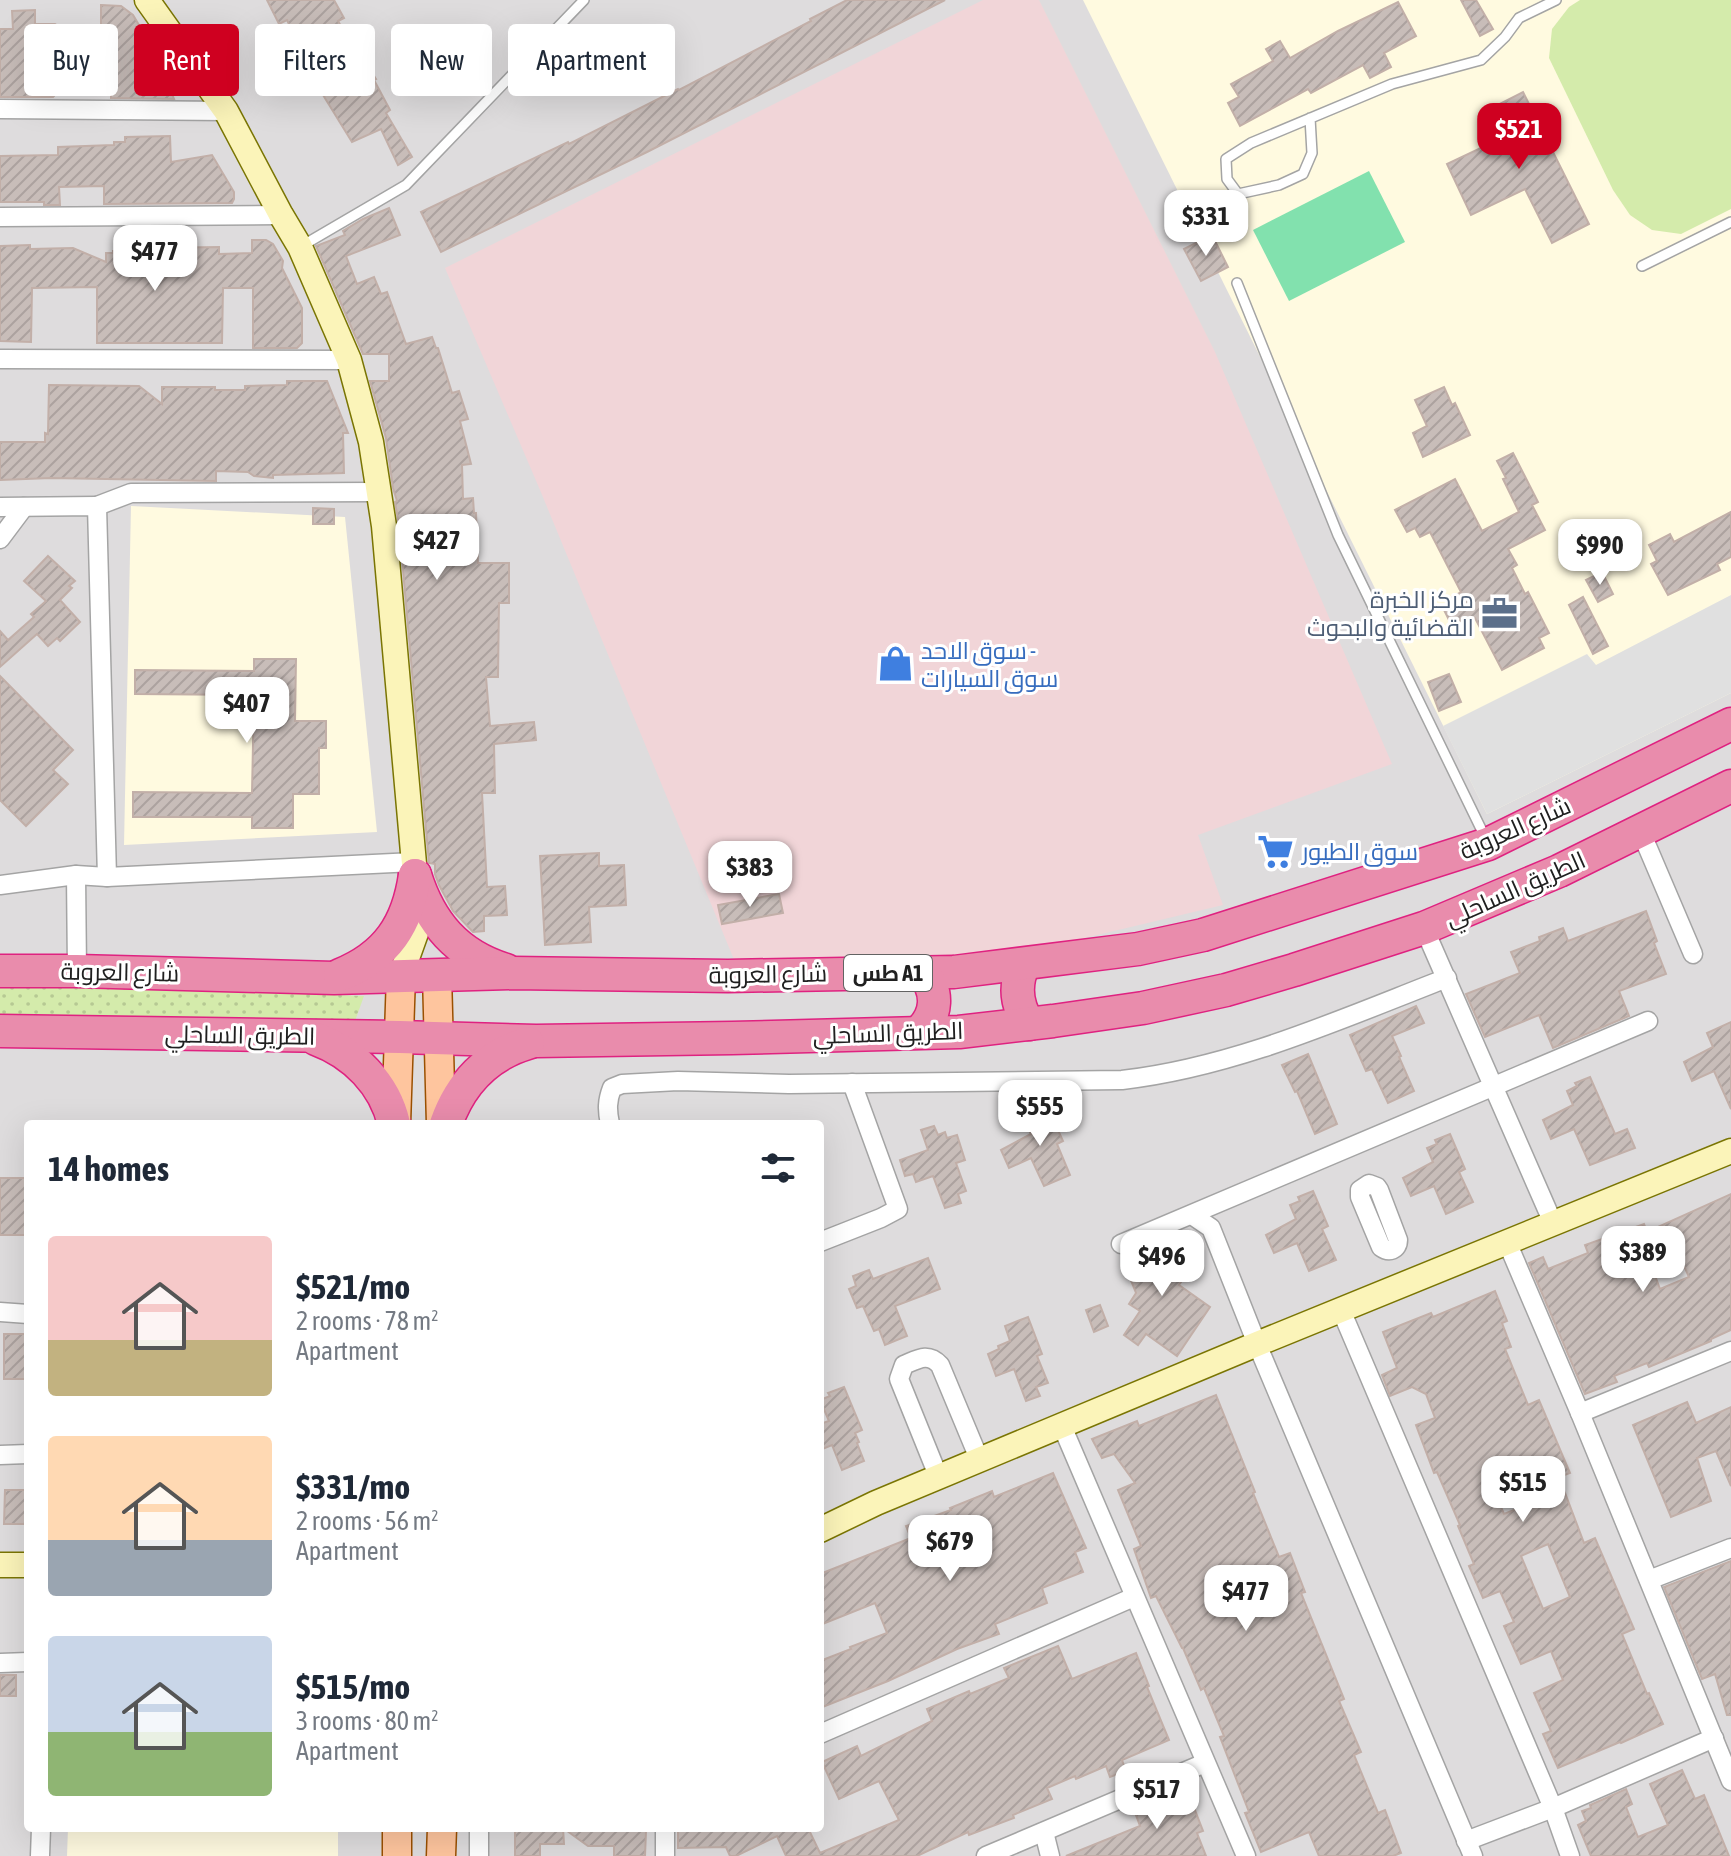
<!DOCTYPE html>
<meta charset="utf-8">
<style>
body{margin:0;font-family:"Asap Condensed",Cairo,sans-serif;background:#f6f6f7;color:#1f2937;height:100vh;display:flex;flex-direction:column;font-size:30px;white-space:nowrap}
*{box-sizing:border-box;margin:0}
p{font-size:26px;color:#747a83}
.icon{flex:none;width:44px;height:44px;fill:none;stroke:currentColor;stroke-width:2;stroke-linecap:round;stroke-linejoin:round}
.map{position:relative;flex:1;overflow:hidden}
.side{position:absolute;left:24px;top:1120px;width:800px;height:712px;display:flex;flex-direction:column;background:#fff;border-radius:8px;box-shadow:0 8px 32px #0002}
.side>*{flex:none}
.top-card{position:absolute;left:24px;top:24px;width:800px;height:72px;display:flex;gap:16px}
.price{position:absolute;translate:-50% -68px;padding:0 18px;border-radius:16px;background:#fff;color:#222;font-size:26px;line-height:52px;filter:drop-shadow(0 2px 4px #0008)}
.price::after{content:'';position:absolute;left:50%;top:48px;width:24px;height:18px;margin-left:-12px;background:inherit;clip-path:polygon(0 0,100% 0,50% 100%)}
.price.selected{background:#cf0020;color:#fff}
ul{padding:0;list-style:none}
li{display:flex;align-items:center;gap:24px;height:200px;padding:0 24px}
li span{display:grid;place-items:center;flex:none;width:224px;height:160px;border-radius:8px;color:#555}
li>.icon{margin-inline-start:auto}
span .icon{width:96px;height:96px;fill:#fffc;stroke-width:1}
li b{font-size:34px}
h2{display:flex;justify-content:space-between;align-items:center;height:96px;padding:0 24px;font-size:34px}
.pill{padding:0 28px;border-radius:8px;background:#fff;box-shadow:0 8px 32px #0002;font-size:28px;line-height:72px}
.pill.selected{background:#cf0020;color:#fff}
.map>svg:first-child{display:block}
.residential{fill:#dedcdd;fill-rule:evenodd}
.commercial{fill:#f1d5d8}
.education{fill:#fffae0}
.grass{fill:#d4ebab}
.garden{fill:url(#garden-dots)}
.pitch{fill:#82e1ae}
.parking{fill:#e0e0e0}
.building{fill:url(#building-hatch);stroke:#c2afa8;stroke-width:2;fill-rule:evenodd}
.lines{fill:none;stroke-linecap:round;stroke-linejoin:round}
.lane-casing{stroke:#a4a4a4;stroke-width:12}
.street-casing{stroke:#a4a4a4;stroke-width:21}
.secondary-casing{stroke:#7a7503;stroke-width:27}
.primary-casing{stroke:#9b5000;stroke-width:31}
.highway-casing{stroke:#df2280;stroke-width:35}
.lane{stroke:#fff;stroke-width:9}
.street{stroke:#fff;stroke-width:18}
.secondary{stroke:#fbf4b9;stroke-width:24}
.primary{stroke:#fec59e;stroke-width:28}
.highway{stroke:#e98cac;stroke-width:32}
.labels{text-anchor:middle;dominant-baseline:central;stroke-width:6;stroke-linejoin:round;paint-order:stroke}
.shield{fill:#fff;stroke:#636363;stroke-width:2}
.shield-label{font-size:22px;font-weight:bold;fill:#202020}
.service-label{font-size:24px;fill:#4e5e75;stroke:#fff;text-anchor:end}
.shop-label{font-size:24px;fill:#366cbe;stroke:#fff;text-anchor:start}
.street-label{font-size:24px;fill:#202020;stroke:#fff}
</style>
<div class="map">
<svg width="1731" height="1856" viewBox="0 0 1731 1856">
<defs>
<pattern id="garden-dots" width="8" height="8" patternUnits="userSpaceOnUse" patternTransform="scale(2)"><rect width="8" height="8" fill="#d4ebab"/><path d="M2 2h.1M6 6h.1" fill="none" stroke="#b6c993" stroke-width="1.8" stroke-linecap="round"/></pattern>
<pattern id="building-hatch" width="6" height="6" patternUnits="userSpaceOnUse" patternTransform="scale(2)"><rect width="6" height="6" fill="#c8bdb9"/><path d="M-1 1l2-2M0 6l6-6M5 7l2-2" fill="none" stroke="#aca29f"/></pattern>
</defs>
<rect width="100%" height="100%" fill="#f0ebe6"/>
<!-- residential -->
<path class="residential" d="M0,0H1731V1856H0ZM28,1124H820V1828H28Z"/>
<!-- commercial -->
<path class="commercial" d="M983,0H1039L1215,352L1392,764L1198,835L1223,905L1072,941L928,958L735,962L540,490L445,268Z"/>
<!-- education -->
<g class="education">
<path d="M1083,0H1731V693L1487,814Z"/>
<path d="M131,506L345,517L377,832L124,845Z"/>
<path d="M68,1828H338V1856H67Z"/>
</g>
<!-- grass -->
<path class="grass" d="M1580,0H1731V209L1681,234L1652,230L1630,215L1613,190L1549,58L1552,29L1569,7Z"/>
<!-- garden -->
<path class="garden" d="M0,986H61L364,996L355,1021L0,1018Z"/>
<!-- pitch -->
<path class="pitch" d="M1369,171L1405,242L1289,301L1253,230Z"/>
<!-- parking -->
<path class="parking" d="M1731,595V693L1487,814L1443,726L1587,654L1596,665Z"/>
<!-- building -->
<g class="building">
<path d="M267,0H334L344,18L338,21L366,68L368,66L376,79L374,80L390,110L386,113L412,157L398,165L381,129L352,142L315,82L310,85L291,53L300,47L287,20L279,24Z"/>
<path d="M847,0H945L647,152L441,252L421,212L568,142L569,144L678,89L679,90L811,21L810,19Z"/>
<path d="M1461,0H1476L1493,29L1480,36Z"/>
<path d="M1398,2L1416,36L1384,53L1391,67L1370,78L1363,65L1311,93L1308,89L1240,126L1228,103L1239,97L1231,84L1273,61L1266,49L1280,41L1290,58L1338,31Z"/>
<path d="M101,5L121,6L133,15L142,30V34L151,42L174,99L111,98V59H106V29H101Z"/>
<path d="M35,10V24H55L61,28L65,53H54V96L53,97H0V29H13L12,11Z"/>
<path d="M1523,92L1589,224L1552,243L1525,189L1471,215L1447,164L1500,139L1486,111Z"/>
<path d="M170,136L171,162L212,155L234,192V199L232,203L104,204V186L59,187L60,205H44V202H0V156L58,155V147L114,145V142H125V137Z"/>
<path d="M389,208L400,235L346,256L357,284L374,277L381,294L387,292L406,344L432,337L436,348H438L452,393L459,391L468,419L460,421L471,464L462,465L463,499L473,498L474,513H476L478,563H509V603H499L498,677H486L490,726L534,722L536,740L494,744L495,793H482L487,887L505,886L507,915L484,916V931L473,932L453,911L439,885L435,874V864L429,863L399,525L395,502L397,501L393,488L386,438L370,381H389V354H363L316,246L345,235L343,231L363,219Z"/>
<path d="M1212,235L1228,267L1201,281L1184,249Z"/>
<path d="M252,240H266L273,244L283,261L282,268L302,308V343L297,348H253V288H223L222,343H97V287L32,288L31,342L0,341V246L30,245V249L73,248L106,262V253H113V251L151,250V248L219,247V254L252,253Z"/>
<path d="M287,381H327L348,433H343L344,473L273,475V478L254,476L248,472L216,471V481L51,478L0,480V442H45V433L48,434L49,385L139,386L162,404V387H215V390H245V386L287,385Z"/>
<path d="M1444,387L1452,405L1455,403L1470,435L1423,457L1413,433L1427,426L1415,400Z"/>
<path d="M1513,453L1538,502L1532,505L1545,530L1508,549L1517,565L1512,568L1525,594L1528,592L1549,633L1539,638L1544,648L1502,670L1475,618L1462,624L1459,620L1451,624L1444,610L1454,605L1451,598L1461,592L1430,532L1420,537L1415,528L1407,532L1395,510L1455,479L1482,531L1519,512L1503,479L1506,478L1497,461Z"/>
<path d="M313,508L334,509V524H313Z"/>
<path d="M1731,512V557L1717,564L1720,570L1668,595L1651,564L1657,561L1649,545L1670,534L1674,542Z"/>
<path d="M48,556L75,581L69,586L72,588L60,600L80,622L60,641L57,638L48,646L37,634L0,667V631L8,640L34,617L31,614L46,601L24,581Z"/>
<path d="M1602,572L1613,594L1598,602L1586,580Z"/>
<path d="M1583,597L1608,646L1593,654L1569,605Z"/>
<path d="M254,659H296L295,721H326V748H319V794H293V828H252V817H133V792L252,793L254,695L135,694V670L254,671Z"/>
<path d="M1449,674L1461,702L1439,711L1428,682Z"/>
<path d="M0,676L73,750L53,770L68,784L26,826L0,800Z"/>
<path d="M599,853V866L624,865L626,905L589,907L591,942L545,945L540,856Z"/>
<path d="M779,894L783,913L722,924L718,905Z"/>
<path d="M1646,911L1657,941L1654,943L1666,974L1619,991L1629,1016L1553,1048L1539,1015L1485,1037L1466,994L1520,973L1511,952L1540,941L1539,937L1563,928L1568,941Z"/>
<path d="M1416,1006L1424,1023L1392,1036L1401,1056L1399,1057L1414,1091L1388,1103L1372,1069L1366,1071L1350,1035Z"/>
<path d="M1731,1022V1109L1714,1071L1692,1081L1684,1062L1713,1047L1707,1033Z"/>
<path d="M1308,1054L1337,1124L1315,1134L1297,1091L1295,1092L1282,1065Z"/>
<path d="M1590,1077L1615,1134L1627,1129L1635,1148L1590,1165L1574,1129L1551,1139L1543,1120L1573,1105L1567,1091L1577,1086L1575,1083Z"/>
<path d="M1047,1106L1063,1141L1057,1144L1070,1175L1044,1186L1031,1158L1009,1168L1001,1150L1031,1134L1024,1120L1035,1116L1033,1112Z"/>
<path d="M934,1126L938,1135L945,1132L947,1138L957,1135L965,1160L956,1163L966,1191L958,1194L961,1203L945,1208L933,1176L916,1182L913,1174L905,1176L900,1160L928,1150L921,1130Z"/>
<path d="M1450,1134L1465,1169L1459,1172L1473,1202L1446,1214L1434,1186L1411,1196L1403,1178L1433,1162L1427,1148L1437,1144L1435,1140Z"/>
<rect x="0" y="1178" width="28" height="57"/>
<path d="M1313,1191L1328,1226L1322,1229L1336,1260L1309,1271L1297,1243L1274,1253L1266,1235L1296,1219L1290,1205L1300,1201L1298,1197Z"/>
<path d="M1731,1194V1330L1711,1339V1341L1649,1367L1647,1363L1614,1376L1617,1382L1585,1394L1529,1263L1543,1257L1548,1269L1588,1253L1585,1245L1644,1224L1647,1232ZM1673,1242L1689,1277L1660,1289L1647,1254Z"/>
<path d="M1179,1236L1184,1251L1163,1259L1186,1275L1179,1285L1210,1307L1177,1356L1146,1334L1138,1345L1124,1335L1140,1311L1129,1304L1136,1293L1122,1258Z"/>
<path d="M928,1258L940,1289L895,1306L907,1336L885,1345L879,1329L874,1331L863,1306L857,1308L849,1289L856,1286L853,1276L869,1270L873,1279Z"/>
<path d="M1495,1291L1507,1321L1502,1323L1511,1347L1505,1349L1528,1405L1539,1400L1570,1473L1559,1477L1584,1543L1595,1538L1634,1629L1622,1634L1647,1694L1649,1693L1663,1724L1621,1743L1620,1742L1558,1768L1543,1734L1551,1731L1534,1693L1563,1680L1551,1651L1521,1664L1504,1626L1514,1622L1500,1591L1483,1598L1469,1566L1474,1564L1458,1526L1460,1525L1437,1472L1434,1473L1416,1425L1435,1418L1426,1394L1412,1387L1390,1396L1382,1375L1397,1368L1383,1332L1431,1313L1433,1317ZM1516,1470L1532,1503L1504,1514L1490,1482ZM1548,1544L1570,1597L1543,1609L1521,1556Z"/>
<path d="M1100,1305L1108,1326L1094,1332L1086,1310Z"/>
<path d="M1028,1317L1042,1354L1037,1356L1048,1383L1036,1387L1040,1396L1026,1401L1014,1369L996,1376L988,1354L999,1349L998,1346L1010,1341L1005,1326Z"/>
<rect x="4" y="1334" width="24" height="45"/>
<path d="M844,1387L862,1430L855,1433L859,1442L857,1443L864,1461L842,1470L832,1445L820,1450V1424L829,1421L820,1400L830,1396L828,1393Z"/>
<path d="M1216,1395L1255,1492L1253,1493L1279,1557L1290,1553L1305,1592L1301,1593L1344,1699L1339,1701L1361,1752L1354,1755L1378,1813L1385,1810L1401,1853L1393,1856H1319L1309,1832L1261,1852L1245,1813L1249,1812L1220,1737L1224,1736L1204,1688L1201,1690L1183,1648H1182L1156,1596L1151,1598L1134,1549L1141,1546L1118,1490L1135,1483L1114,1454L1102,1458L1092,1439L1137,1421L1139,1426Z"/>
<path d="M1687,1402L1696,1423L1731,1407V1486L1716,1451L1697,1458L1711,1501L1671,1517L1633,1425Z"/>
<path d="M1053,1473L1086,1548L1075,1552L1083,1572L1042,1588L1047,1603L995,1624L999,1634L957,1649L888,1681L820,1708V1661L851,1649L850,1647L887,1633L875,1603L820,1625V1574L911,1538L906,1526L951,1510L950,1508L992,1491L994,1497Z"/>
<path d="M5,1490H28V1524H4Z"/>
<path d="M1731,1561V1715H1727L1715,1674L1702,1679L1664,1587Z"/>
<path d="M1058,1646L1072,1679L1136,1653L1149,1686L1147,1687L1169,1740L1122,1760L1126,1771L1110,1777L1106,1766L1076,1779L1075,1776L1047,1788L1052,1799L1013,1815L1014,1818L969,1835L968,1832L917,1856H786L777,1836L736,1856H730L726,1847L678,1848V1828H808L820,1853L899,1820L879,1781L839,1799L822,1762L857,1746L861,1756L932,1721L927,1709L969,1691L970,1694L1009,1678L1004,1668Z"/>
<rect x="0" y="1675" width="16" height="21"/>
<path d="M1682,1770L1695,1799L1704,1795L1729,1856H1591L1578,1825L1586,1821L1582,1811L1591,1808L1590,1805L1626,1789L1632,1804L1626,1807L1638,1837L1668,1825L1650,1784Z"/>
<path d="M1186,1787L1203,1831L1197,1833L1206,1856H1066L1140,1826L1133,1807Z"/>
<path d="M515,1828H612V1830L646,1831L645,1856H614V1846H588L563,1828L564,1844H540V1856H515Z"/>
</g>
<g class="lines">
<defs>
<g id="lane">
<path d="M1310,118L1312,153L1303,174L1279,185L1238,194L1227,179L1226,159L1251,143L1392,84L1481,60L1505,37L1519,18L1556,0"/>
<path d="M300,247L406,185L584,0"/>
<path d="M1642,266L1731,222"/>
<path d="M1237,283L1338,535L1485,837"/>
</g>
<g id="street">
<path d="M0,109L226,111"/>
<path d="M0,217L281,215"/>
<path d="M0,359L349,360"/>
<path d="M97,506L131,493L378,492"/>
<path d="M0,507L97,506L107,877"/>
<path d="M0,539L24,507"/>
<path d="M1641,832L1693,954"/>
<path d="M76,875L77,971"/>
<path d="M0,885L76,875L107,877L414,862"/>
<path d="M1424,928L1553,1223"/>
<path d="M610,1124C607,1110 607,1101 612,1088L622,1084L678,1081L789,1084L1122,1080C1235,1067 1341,1019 1447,978"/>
<path d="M1369,1184L1377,1187L1379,1190L1398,1240C1398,1250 1389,1253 1381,1247L1360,1197V1190Z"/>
<path d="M1192,1215L1211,1228L1257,1344L1473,1856"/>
<path d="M820,1242L881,1218L898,1209L852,1083"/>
<path d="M1507,1242L1580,1413L1731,1781"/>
<path d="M1121,1244L1648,1021"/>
<path d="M1341,1310L1553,1808L1570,1856"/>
<path d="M0,1312L28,1314"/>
<path d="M1580,1413L1731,1351"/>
<path d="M1062,1426L1246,1856"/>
<path d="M0,1455L28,1454"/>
<path d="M939,1478L899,1379L904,1365C918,1359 928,1352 940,1365L980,1461"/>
<path d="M1649,1580L1731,1548"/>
<path d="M0,1663L28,1662"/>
<path d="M820,1734L1134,1597"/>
<path d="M479,1828V1856"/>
<path d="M1044,1832L1050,1856"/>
<path d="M1466,1841L1553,1808L1714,1738"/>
<path d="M40,1856L41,1828"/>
<path d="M665,1856V1828"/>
<path d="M986,1856L1205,1763"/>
</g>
<g id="secondary">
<path d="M147,0L226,111L281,215L300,247L349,360L371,442L384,526L415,875L416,933L401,975"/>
<path d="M820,1530L876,1503L1257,1344L1731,1151"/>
<path d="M0,1565H28"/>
</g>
<g id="primary">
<path d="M437,975L441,1124"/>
<path d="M396,1124L401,975"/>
<path d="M397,1856V1828"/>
<path d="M441,1856L442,1828"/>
</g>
<g id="highway">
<path d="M415,875C430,923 457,955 506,970"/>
<path d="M1024,964C1014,985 1016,1005 1029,1024"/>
<path d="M0,971H77L334,978L513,973L728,976L954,972L1138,949L1203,935L1488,844L1731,724"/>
<path d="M340,975C387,956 408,924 415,875"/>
<path d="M0,1031L400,1037L536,1041L732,1038L959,1032L1053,1021L1143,1008L1226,990L1294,970L1424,928L1559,871L1731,786"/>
<path d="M919,1032C938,1015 939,991 922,972"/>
<path d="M316,1039C354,1053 385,1084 394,1124"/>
<path d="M446,1124C460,1084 487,1055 528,1043"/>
</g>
</defs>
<!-- lane casing -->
<use href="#lane" class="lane-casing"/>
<!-- street casing -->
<use href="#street" class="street-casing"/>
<!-- secondary casing -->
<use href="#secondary" class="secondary-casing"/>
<!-- primary casing -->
<use href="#primary" class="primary-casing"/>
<!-- highway casing -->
<use href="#highway" class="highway-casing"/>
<!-- lane -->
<use href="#lane" class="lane"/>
<!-- street -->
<use href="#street" class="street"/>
<!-- secondary -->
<use href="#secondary" class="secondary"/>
<!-- primary -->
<use href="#primary" class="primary"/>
<!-- highway -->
<use href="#highway" class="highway"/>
</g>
<!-- icons -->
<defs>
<symbol id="office-bare" viewBox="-9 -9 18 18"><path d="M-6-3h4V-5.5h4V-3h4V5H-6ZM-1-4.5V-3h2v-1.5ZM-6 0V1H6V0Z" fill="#5c6f8a" stroke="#fff" stroke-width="2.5" paint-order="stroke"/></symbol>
<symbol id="shop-bare" viewBox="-9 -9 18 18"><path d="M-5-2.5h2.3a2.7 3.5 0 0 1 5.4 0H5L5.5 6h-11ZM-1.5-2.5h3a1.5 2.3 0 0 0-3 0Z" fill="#3f7fe0" stroke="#fff" stroke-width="2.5" paint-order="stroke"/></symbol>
<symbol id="supermarket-bare" viewBox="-9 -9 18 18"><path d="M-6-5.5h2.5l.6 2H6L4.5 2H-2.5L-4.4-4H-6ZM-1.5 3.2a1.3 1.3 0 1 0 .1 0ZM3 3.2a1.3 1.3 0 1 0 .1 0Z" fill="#3f7fe0" stroke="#fff" stroke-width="2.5" paint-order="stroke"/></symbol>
</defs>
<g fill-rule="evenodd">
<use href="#office-bare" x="1474" y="588" width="51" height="51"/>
<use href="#shop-bare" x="870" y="638" width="51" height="51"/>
<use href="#supermarket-bare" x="1250" y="826" width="51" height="51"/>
</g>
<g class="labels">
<!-- shield labels -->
<rect class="shield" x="844" y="955" width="88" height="36" rx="6"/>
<g class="shield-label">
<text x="888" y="973">طس A1</text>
</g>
<!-- service labels -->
<g class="service-label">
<text x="1474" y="599">مركز الخبرة<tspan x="1474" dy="28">القضائية والبحوث</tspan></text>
</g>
<!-- shop labels -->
<g class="shop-label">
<text x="921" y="650">سوق الاحد -<tspan x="921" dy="28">سوق السيارات</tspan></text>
<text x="1302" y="851">سوق الطيور</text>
</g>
<!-- street labels -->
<g class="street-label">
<text transform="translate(1515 828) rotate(-24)">شارع العروبة</text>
<text transform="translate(1515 889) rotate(-24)">الطريق الساحلي</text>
<text transform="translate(120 972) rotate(1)">شارع العروبة</text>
<text transform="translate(768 974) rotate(-1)">شارع العروبة</text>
<text transform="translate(888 1033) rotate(-2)">الطريق الساحلي</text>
<text transform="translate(240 1035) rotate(1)">الطريق الساحلي</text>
</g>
</g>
</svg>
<b class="price selected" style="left:1519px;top:171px">$521</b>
<b class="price" style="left:1206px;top:258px">$331</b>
<b class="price" style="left:155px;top:293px">$477</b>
<b class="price" style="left:437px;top:582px">$427</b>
<b class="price" style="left:1600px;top:587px">$990</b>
<b class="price" style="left:247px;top:745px">$407</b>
<b class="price" style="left:750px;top:909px">$383</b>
<b class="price" style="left:1040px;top:1148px">$555</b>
<b class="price" style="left:1643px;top:1294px">$389</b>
<b class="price" style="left:1162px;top:1298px">$496</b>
<b class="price" style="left:1523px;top:1524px">$515</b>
<b class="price" style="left:950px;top:1583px">$679</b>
<b class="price" style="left:1246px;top:1633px">$477</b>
<b class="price" style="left:1157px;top:1831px">$517</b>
<div class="top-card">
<a class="pill">Buy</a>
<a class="pill selected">Rent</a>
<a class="pill">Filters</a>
<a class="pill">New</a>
<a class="pill">Apartment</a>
</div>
<section class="side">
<h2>14 homes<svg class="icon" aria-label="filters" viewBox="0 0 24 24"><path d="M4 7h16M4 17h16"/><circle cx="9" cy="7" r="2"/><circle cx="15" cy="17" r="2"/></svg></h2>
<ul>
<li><span style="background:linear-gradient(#f6c9c9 65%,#c2b280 0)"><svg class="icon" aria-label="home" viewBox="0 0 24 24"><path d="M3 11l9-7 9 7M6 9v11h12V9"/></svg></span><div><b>$521/mo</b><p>2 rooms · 78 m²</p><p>Apartment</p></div></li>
<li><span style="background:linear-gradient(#ffd9b3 65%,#9aa5b1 0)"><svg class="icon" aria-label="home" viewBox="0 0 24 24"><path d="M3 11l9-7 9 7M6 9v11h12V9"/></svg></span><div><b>$331/mo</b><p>2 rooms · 56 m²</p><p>Apartment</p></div></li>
<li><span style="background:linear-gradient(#c9d6e8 60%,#8fb573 0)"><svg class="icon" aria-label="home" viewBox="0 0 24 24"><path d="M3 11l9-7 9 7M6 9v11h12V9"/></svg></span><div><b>$515/mo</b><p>3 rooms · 80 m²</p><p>Apartment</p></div></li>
</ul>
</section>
</div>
